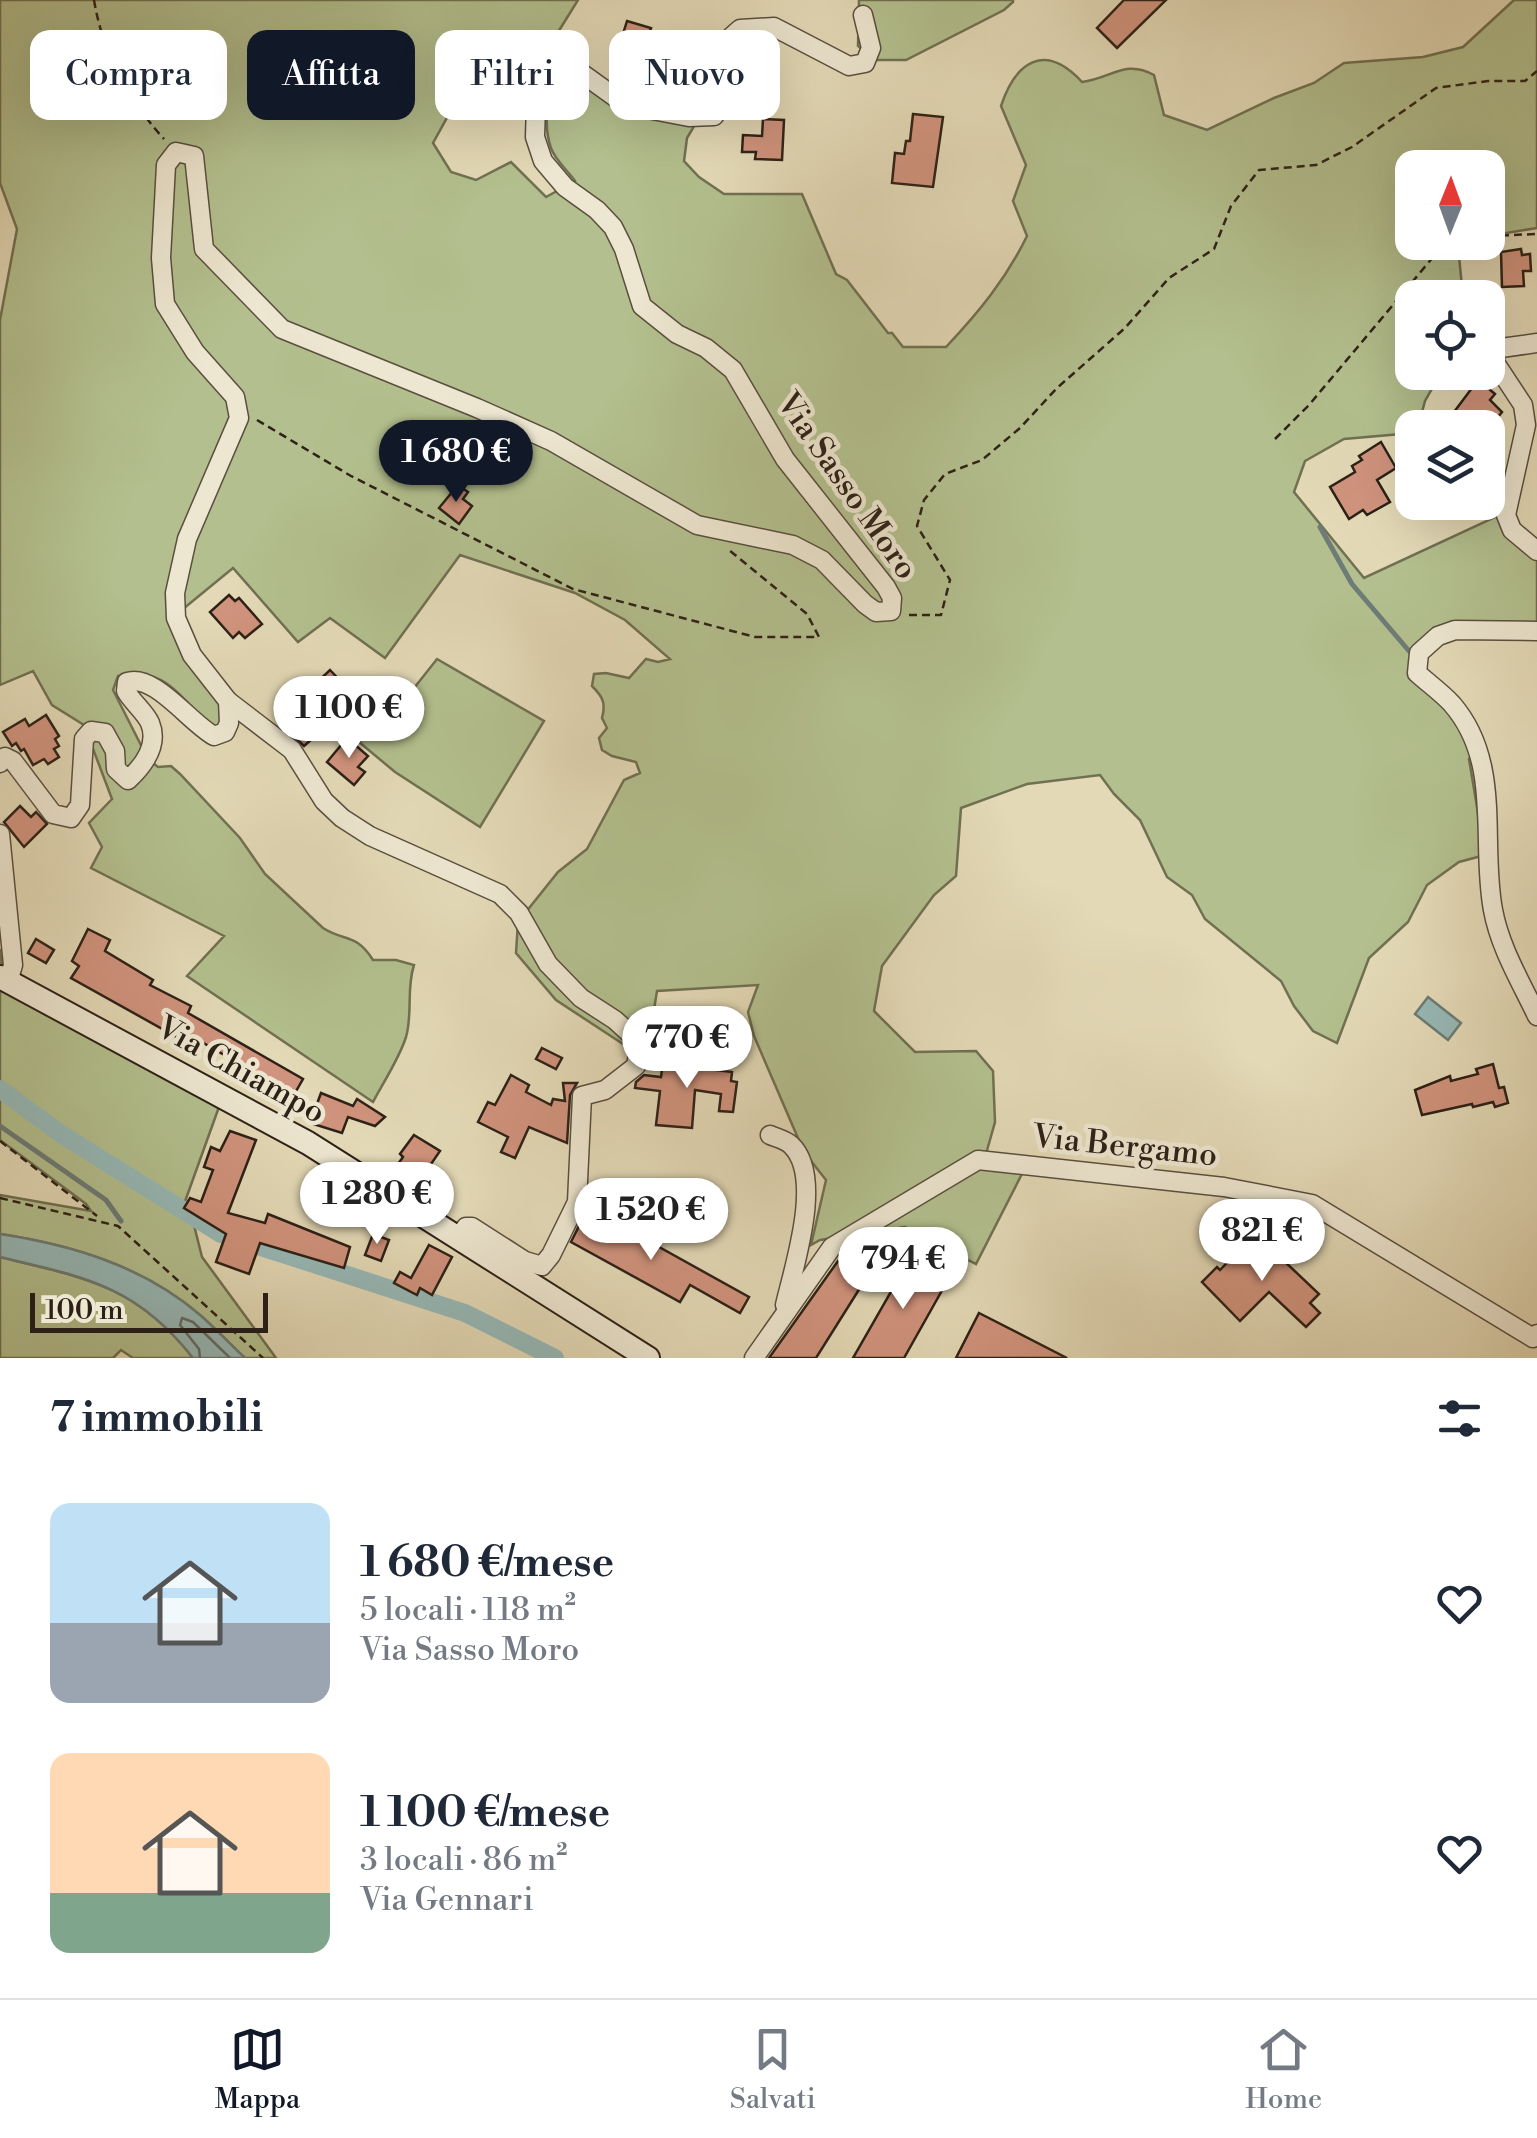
<!DOCTYPE html>
<html lang="it">
<meta charset="utf-8">
<style>
body{margin:0;font-family:"Libre Bodoni",serif;background:#f6f6f7;color:#1f2937;height:100vh;display:flex;flex-direction:column;font-size:38px;white-space:nowrap}
*{box-sizing:border-box;margin:0}
p{font-size:32px;color:#747a83}
.icon{flex:none;width:55px;height:55px;fill:none;stroke:currentColor;stroke-width:2;stroke-linecap:round;stroke-linejoin:round}
.map{position:relative;height:1358px;overflow:hidden}
.details{display:flex;flex-direction:column;background:#fff;flex:1}
.details>*{flex:none}
.guide{position:absolute;left:30px;top:30px;width:1000px;height:90px;display:flex;gap:20px}
.needle{width:65px;rotate:1deg}
.fabs{position:absolute;left:1395px;top:150px;display:grid;gap:20px}
.fabs a{display:grid;place-items:center;width:110px;height:110px;border-radius:20px;background:#fff;box-shadow:0 10px 40px #0002;font-size:50px}
.scale{position:absolute;left:30px;bottom:25px;width:238px;box-sizing:border-box;padding-left:10px;border:5px solid #2d2117;border-top:0;font-size:28px;line-height:35px;white-space:nowrap;color:#2d2117;-webkit-text-stroke:8px #ede6d0;paint-order:stroke}
.price{position:absolute;translate:-50% -85px;padding:0 22px;border-radius:35px;background:#fff;color:#222;font-size:32px;line-height:65px;filter:drop-shadow(0 2px 5px #0008)}
.price::after{content:'';position:absolute;left:50%;top:60px;width:30px;height:22px;margin-left:-15px;background:inherit;clip-path:polygon(0 0,100% 0,50% 100%)}
.price.on{background:#111827;color:#fff}
ul{padding:0;list-style:none}
li{display:flex;align-items:center;gap:30px;height:250px;padding:0 50px}
li span{display:grid;place-items:center;flex:none;width:280px;height:200px;border-radius:20px;color:#555}
li>.icon{margin-inline-start:auto}
span .icon{width:120px;height:120px;fill:#fffc;stroke-width:1}
li b{font-size:42px}
h2{display:flex;justify-content:space-between;align-items:center;height:120px;padding:0 50px;font-size:42px}
.chip{padding:0 35px;border-radius:20px;background:#fff;box-shadow:0 10px 40px #0002;font-size:35px;line-height:90px}
.chip.on{background:#111827;color:#fff}
.tab-bar{display:flex;justify-content:space-around;align-items:center;height:140px;border-top:2px solid #e0e1e3;background:#fff;font-size:28px;color:#747a83}
.tab-bar a{display:grid;justify-items:center;gap:5px}
.tab-bar .on{color:#111827}
.map>svg:first-child{display:block}
.green{fill:#b3bf8e;stroke:#707052;stroke-width:2.5}
.water{fill:#97b9b7;stroke:#6d7c77;stroke-width:2.5}
.lines{fill:none;stroke-linecap:round;stroke-linejoin:round}
.shore{stroke:#626d67;stroke-width:2.5}
.stream{stroke:#6d7c77;stroke-width:5}
.canal{stroke:#97b9b7;stroke-width:18}
.building{fill:#d0937d;stroke:#2d2117;stroke-width:2.5}
.street-casing{stroke:#5a4f3f;stroke-width:21}
.secondary-casing{stroke:#2d2117;stroke-width:26}
.path{stroke:#2d2117;stroke-width:2.5;stroke-dasharray:8 5;stroke-linecap:butt}
.street{stroke:#ede6d0;stroke-width:18}
.secondary{stroke:#ede6d0;stroke-width:22}
.labels{text-anchor:middle;dominant-baseline:central;stroke-width:9;stroke-linejoin:round;paint-order:stroke}
.street-label{font-size:32px;fill:#2d2117;stroke:#ede6d0}
</style>
<div class="map">
<svg width="1537" height="1358" viewBox="0 0 1537 1358">
<rect width="100%" height="100%" fill="#e3d9b6"/>
<filter id="stains"><feTurbulence type="fractalNoise" baseFrequency=".002" numOctaves="4"/><feColorMatrix values="0 0 0 0 .2 0 0 0 0 .09 0 0 0 0 .02 0 0 0 .5 -.17"/></filter>
<radialGradient id="worn" r=".72"><stop offset=".6" stop-color="#630" stop-opacity="0"/><stop offset="1" stop-color="#630" stop-opacity=".3"/></radialGradient>
<!-- green -->
<g class="green">
<path d="M0,0H578L555,37L495,79L474,57L460,61L454,105L433,143L451,172L476,180L511,162L546,197L575,181C568,171 555,160 551,148C541,119 550,88 564,61L602,87L696,123L687,138L684,161L699,177L724,194H802L836,274L847,280L888,333H892L903,347H946C979,312 1006,279 1027,236L1013,201L1026,165L1001,106C1016,61 1045,42 1082,82C1112,78 1125,59 1154,75L1164,115L1207,130L1274,98L1314,83L1344,63L1423,57L1463,47L1514,0H1537V228L1488,236V168H1412V242L1466,243L1458,246L1463,297L1412,298V372L1441,373L1425,401L1418,427L1412,428V433L1344,439L1305,461L1294,492L1364,578L1508,511L1537,555V629C1497,629 1436,624 1413,663L1476,748L1469,759L1485,855L1459,862L1427,885L1408,922L1369,958L1337,1043L1313,1031L1294,1006L1281,981L1205,919L1192,895L1167,877L1140,820L1114,794L1100,775L1027,784L961,808L956,876L934,895L882,966L874,1011L915,1052L976,1051L993,1071L995,1122L986,1154L1027,1164L976,1264L905,1227L820,1240L811,1245L826,1180L804,1152L754,1036L748,1012L758,985L657,991L651,1028L629,1048L556,1000L516,953L518,922L558,872L587,849L624,780L640,773L636,762L612,756L602,750L599,738L607,728L602,718C606,703 603,697 592,686L594,674L606,673L629,678L646,659L658,662L670,659L625,620L575,593L460,555L385,658L330,618L298,642L233,568L183,609L188,636L224,690L220,729L212,728C181,699 164,664 118,676L113,690L148,759L158,767L171,766L180,774L240,838L265,874L323,928C345,942 356,933 373,960H396L414,965C406,989 413,1013 406,1037C399,1059 384,1081 373,1102L187,976L224,936L91,868L102,847L89,823L112,799L84,725L52,705L33,671L0,685V320L17,229L0,183Z"/>
<path d="M859,0H1013V2L1004,10L906,60H875L858,46Z"/>
<path d="M437,659L544,721L480,827L395,772L359,742L395,712Z"/>
<path d="M0,949L3,975L224,1093L183,1207L192,1217L202,1257L276,1358H245C230,1344 216,1329 200,1315C143,1266 72,1245 0,1234V1195L91,1211L86,1204L0,1140Z"/>
<path d="M0,1257C85,1278 136,1285 193,1358H133L121,1350L113,1358H0Z"/>
</g>
<!-- water -->
<g class="water">
<path d="M1428,997L1461,1023L1448,1040L1415,1014Z"/>
<path d="M0,1234C72,1245 143,1266 200,1315C216,1329 230,1344 245,1358H193C137,1286 85,1277 0,1257Z"/>
</g>
<g class="lines">
<!-- shore -->
<path class="shore" d="M200,1358L199,1349L180,1325L182,1318L193,1322L230,1358"/>
<!-- stream -->
<g class="stream">
<path d="M1320,527L1352,584L1409,651"/>
<path d="M0,1126L106,1200L121,1221"/>
</g>
<!-- canal -->
<path class="canal" d="M0,1089L61,1134L221,1234L465,1313L555,1358"/>
</g>
<!-- building -->
<g class="building">
<path d="M1124,0H1166L1117,48L1097,28Z"/>
<path d="M627,21L651,28L649,34L691,47L684,68L641,55L637,66L615,60Z"/>
<path d="M913,114L943,117L933,187L892,183L895,153L904,154L906,141H910Z"/>
<path d="M763,119L784,120L782,160L755,159L756,152H742L743,135L762,136Z"/>
<path d="M1521,249L1522,255L1530,254L1531,271H1523L1524,286L1502,287L1501,252Z"/>
<path d="M1478,380L1495,394L1490,400L1502,412L1489,428H1442Z"/>
<path d="M1381,442L1396,468L1377,480L1390,502L1367,515L1363,510L1349,519L1330,487L1355,472L1352,466L1362,460L1359,456Z"/>
<path d="M458,485L468,492L463,499L472,506L459,524L439,508Z"/>
<path d="M229,595L235,601L239,598L262,624L245,638L239,632L233,638L210,612Z"/>
<path d="M330,670L348,689L312,722L321,731L304,746L283,726L318,694L312,687Z"/>
<path d="M356,683L364,691L350,704L342,695Z"/>
<path d="M46,715L59,736L55,739L59,746L54,749L59,757L48,764L44,759L33,765L24,749L21,751L16,743L12,746L3,732L25,719L29,726Z"/>
<path d="M347,738L368,756L358,767L365,772L354,785L327,762Z"/>
<path d="M20,806L31,817L36,812L47,824L24,847L4,822Z"/>
<path d="M88,929L110,940L105,951L153,980L150,985L191,1006L188,1013L303,1079L288,1105L232,1073L238,1063L186,1033L182,1040L71,978L79,966L72,961Z"/>
<path d="M36,939L54,950L46,963L28,953Z"/>
<path d="M720,1013L722,1029L690,1033L688,1017Z"/>
<path d="M542,1048L562,1058L556,1069L536,1059Z"/>
<path d="M681,1055L694,1057L692,1067L732,1072L731,1081L737,1082L733,1112L719,1111L721,1094L695,1090L692,1128L656,1125L660,1091L635,1088L636,1082L644,1075L661,1077L663,1062L680,1064Z"/>
<path d="M1493,1064L1499,1088L1504,1087L1508,1103L1495,1107L1493,1102L1473,1107L1472,1104L1422,1115L1415,1090L1450,1076L1451,1081L1478,1074L1476,1069Z"/>
<path d="M511,1075L529,1085L526,1092L551,1105L553,1099L565,1101L563,1083H577L570,1095L567,1143L529,1127L515,1158L501,1152L508,1137L478,1122L488,1102L495,1105Z"/>
<path d="M321,1093L353,1106L357,1099L385,1117L375,1126L348,1117L342,1133L310,1123Z"/>
<path d="M230,1131L256,1140L228,1213L265,1223L268,1214L350,1247L344,1268L260,1243L249,1274L216,1262L226,1234L184,1208L190,1198L201,1202L213,1170L204,1167L211,1147L220,1151Z"/>
<path d="M414,1135L440,1151L418,1183L396,1167L403,1157L400,1154Z"/>
<path d="M598,1213L749,1297L740,1313L690,1285L680,1302L571,1242L581,1222L589,1226Z"/>
<path d="M373,1234L389,1240L381,1261L365,1255Z"/>
<path d="M1263,1241L1319,1294L1310,1303L1320,1313L1306,1327L1269,1292L1240,1321L1202,1282L1217,1267L1220,1270L1245,1244L1253,1251Z"/>
<path d="M429,1245L452,1257L432,1295L420,1288L417,1295L394,1283L400,1272L411,1278Z"/>
<path d="M912,1255L949,1278L904,1358H853Z"/>
<path d="M838,1261L865,1280L816,1358H769Z"/>
<path d="M979,1313L1067,1358H956Z"/>
</g>
<g class="lines">
<defs>
<g id="street">
<path d="M1537,343L1501,348L1492,358L1523,405L1526,425L1506,515L1512,530L1537,551"/>
<path d="M1537,631L1455,630L1438,636L1419,653L1417,673C1428,683 1442,693 1452,704C1503,763 1480,841 1493,910C1500,948 1521,982 1537,1016"/>
<path d="M228,701L292,750L324,801L342,818L370,836L500,894L519,913L548,964L581,998L615,1020L640,1043L636,1066L605,1090L582,1096L577,1202L551,1255L542,1266L525,1261L472,1227H466L458,1238"/>
<path d="M0,763L5,757L13,761L53,814L71,818L80,805L84,739L91,731L105,733L115,751L116,769L128,780C143,766 159,745 150,723C145,712 132,702 126,691L127,682C154,673 189,722 214,736L225,732L229,723L228,701L192,655L176,618L175,593L187,539L239,418L235,397L195,352L165,304L161,258L166,165L176,152L194,156L204,249L282,329L477,408L551,441L697,525L793,545L822,560L865,604L876,612L891,611L892,598L886,587L785,459L733,370L706,348L677,334L642,306L624,249L613,227L597,210L565,187L543,161L535,137L537,71L544,57L555,54L626,105L689,117L714,116L726,100L731,37L740,29L774,27L849,66L865,63L871,48L863,15"/>
<path d="M0,834L13,965L8,982"/>
<path d="M770,1135C777,1138 786,1140 791,1145C824,1176 794,1266 785,1305"/>
<path d="M754,1358L832,1247L978,1160L1224,1187L1312,1204L1533,1338L1537,1334"/>
</g>
<path id="secondary" d="M0,977L308,1143L648,1358"/>
</defs>
<!-- street casing -->
<use href="#street" class="street-casing"/>
<!-- secondary casing -->
<use href="#secondary" class="secondary-casing"/>
<!-- path -->
<g class="path">
<path d="M94,0C103,54 127,98 164,139"/>
<path d="M1488,236L1537,234"/>
<path d="M257,420L351,476L573,589L755,637H819L807,614L729,550"/>
<path d="M1275,439L1309,405L1434,256L1462,242"/>
<path d="M909,615H941L950,580L917,526L924,500L945,474L982,460L1020,428L1057,388L1125,328L1169,278L1214,249L1231,206L1259,170L1316,165L1352,147L1436,88L1488,81H1525L1537,71"/>
<path d="M0,1141L97,1216"/>
<path d="M0,1198L118,1226L263,1358"/>
</g>
<!-- street -->
<use href="#street" class="street"/>
<!-- secondary -->
<use href="#secondary" class="secondary"/>
</g>
<g class="labels">
<!-- street labels -->
<g class="street-label">
<text transform="translate(847 486) rotate(55)">Via Sasso Moro</text>
<text transform="translate(241 1070) rotate(29)">Via Chiampo</text>
<text transform="translate(1125 1146) rotate(6)">Via Bergamo</text>
</g>
</g>
<rect width="100%" height="100%" filter="url(#stains)"/>
<rect width="100%" height="100%" fill="url(#worn)"/>
</svg>
<div class="fabs">
<a><svg class="needle" viewBox="-14 -14 28 28"><path d="M0-13l5 13h-10z" fill="#e53935"/><path d="M0 13l5-13h-10z" fill="#747a83"/></svg></a>
<a><svg class="icon" aria-label="locate" viewBox="0 0 24 24"><circle cx="12" cy="12" r="6"/><path d="M12 2v4M12 18v4M2 12h4M18 12h4"/></svg></a>
<a><svg class="icon" aria-label="layers" viewBox="0 0 24 24"><path d="M12 4l9 5-9 5-9-5zM3 14l9 5 9-5"/></svg></a>
</div>
<div class="scale">100 m</div>
<b class="price on" style="left:456px;top:505px">1 680 €</b>
<b class="price" style="left:349px;top:761px">1 100 €</b>
<b class="price" style="left:687px;top:1091px">770 €</b>
<b class="price" style="left:377px;top:1247px">1 280 €</b>
<b class="price" style="left:651px;top:1263px">1 520 €</b>
<b class="price" style="left:1262px;top:1284px">821 €</b>
<b class="price" style="left:903px;top:1312px">794 €</b>
<div class="guide">
<a class="chip">Compra</a>
<a class="chip on">Affitta</a>
<a class="chip">Filtri</a>
<a class="chip">Nuovo</a>
</div>
</div>
<section class="details">
<h2>7 immobili<svg class="icon" aria-label="filters" viewBox="0 0 24 24"><path d="M4 7h16M4 17h16"/><circle cx="9" cy="7" r="2"/><circle cx="15" cy="17" r="2"/></svg></h2>
<ul>
<li><span style="background:linear-gradient(#bfe0f5 60%,#9aa5b1 0)"><svg class="icon" aria-label="home" viewBox="0 0 24 24"><path d="M3 11l9-7 9 7M6 9v11h12V9"/></svg></span><div><b>1 680 €/mese</b><p>5 locali · 118 m²</p><p>Via Sasso Moro</p></div><svg class="icon" aria-label="heart" viewBox="0 0 24 24"><path d="M12 20l-8-8c-3-5 5-10 8-4 3-6 11-1 8 4z"/></svg></li>
<li><span style="background:linear-gradient(#ffd9b3 70%,#7fa58c 0)"><svg class="icon" aria-label="home" viewBox="0 0 24 24"><path d="M3 11l9-7 9 7M6 9v11h12V9"/></svg></span><div><b>1 100 €/mese</b><p>3 locali · 86 m²</p><p>Via Gennari</p></div><svg class="icon" aria-label="heart" viewBox="0 0 24 24"><path d="M12 20l-8-8c-3-5 5-10 8-4 3-6 11-1 8 4z"/></svg></li>
</ul>
</section>
<nav class="tab-bar">
<a class="on"><svg class="icon" aria-label="map" viewBox="0 0 24 24"><path d="M3 6l6-2 6 2 6-2v14l-6 2-6-2-6 2zM9 4v14M15 6v14"/></svg>Mappa</a>
<a><svg class="icon" aria-label="saved" viewBox="0 0 24 24"><path d="M7 4h10v16l-5-4-5 4z"/></svg>Salvati</a>
<a><svg class="icon" aria-label="home" viewBox="0 0 24 24"><path d="M3 11l9-7 9 7M6 9v11h12V9"/></svg>Home</a>
</nav>
